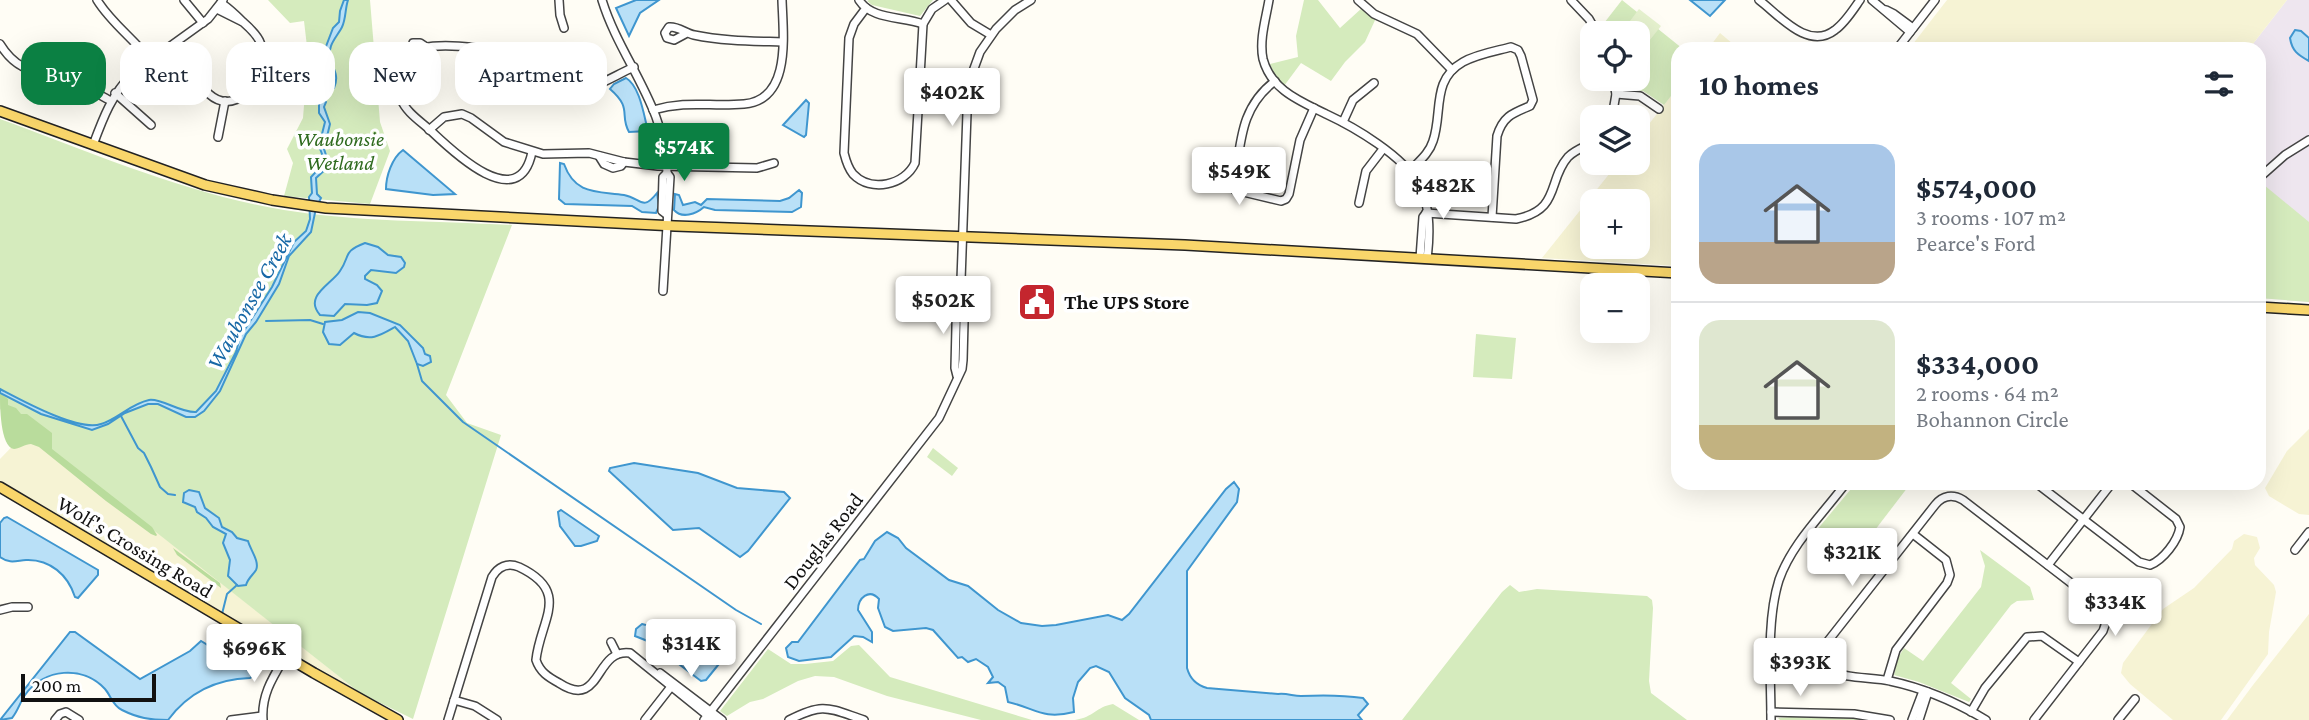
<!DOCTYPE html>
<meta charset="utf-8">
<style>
body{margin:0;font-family:"Crimson Pro",serif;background:#f2f2f3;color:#1f2937;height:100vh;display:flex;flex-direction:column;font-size:26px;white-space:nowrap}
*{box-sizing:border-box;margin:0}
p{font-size:23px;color:#747a83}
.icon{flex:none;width:38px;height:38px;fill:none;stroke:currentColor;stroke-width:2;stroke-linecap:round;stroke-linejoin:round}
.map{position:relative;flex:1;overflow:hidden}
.panel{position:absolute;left:1671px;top:42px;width:595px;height:448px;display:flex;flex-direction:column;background:#fff;border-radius:21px;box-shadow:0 7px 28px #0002}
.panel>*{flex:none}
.guide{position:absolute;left:21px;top:42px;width:665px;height:63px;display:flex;gap:14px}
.buttons{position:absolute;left:1580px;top:21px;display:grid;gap:14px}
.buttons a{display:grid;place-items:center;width:70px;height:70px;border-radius:14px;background:#fff;box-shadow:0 7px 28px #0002;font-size:35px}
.scale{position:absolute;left:21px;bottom:18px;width:135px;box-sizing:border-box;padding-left:7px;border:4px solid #111;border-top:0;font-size:19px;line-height:24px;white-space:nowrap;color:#111;-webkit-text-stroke:5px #fff;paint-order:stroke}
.price{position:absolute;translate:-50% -60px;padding:0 16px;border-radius:7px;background:#fff;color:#222;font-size:23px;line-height:46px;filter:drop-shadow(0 2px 4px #0008)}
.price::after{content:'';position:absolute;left:50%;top:42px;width:21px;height:16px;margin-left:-10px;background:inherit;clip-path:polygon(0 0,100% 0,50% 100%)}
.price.active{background:#0b8043;color:#fff}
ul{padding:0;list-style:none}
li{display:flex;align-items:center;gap:21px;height:175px;padding:0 28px}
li+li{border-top:2px solid #e0e1e3}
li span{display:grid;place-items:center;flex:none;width:196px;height:140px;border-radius:21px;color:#555}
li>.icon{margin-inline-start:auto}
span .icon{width:84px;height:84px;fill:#fffc;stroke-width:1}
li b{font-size:30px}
h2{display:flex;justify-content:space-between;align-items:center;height:84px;padding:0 28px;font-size:30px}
.chip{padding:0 24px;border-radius:21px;background:#fff;box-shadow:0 7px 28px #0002;font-size:24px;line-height:63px}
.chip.active{background:#0b8043;color:#fff}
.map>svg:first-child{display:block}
.industrial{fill:#eee6ef}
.farmland{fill:#f6f3d4;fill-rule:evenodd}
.green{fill:#d5ebbd}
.forest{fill:#b9dc9c}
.pitch{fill:#e6f2cf}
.water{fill:#b9e0f7;stroke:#3f96cf;stroke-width:2}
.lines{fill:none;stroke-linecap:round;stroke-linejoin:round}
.stream{stroke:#3f96cf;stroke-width:2}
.minor-casing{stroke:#444;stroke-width:10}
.major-casing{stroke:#222;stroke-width:12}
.minor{stroke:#fff;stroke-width:7}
.major{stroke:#f9d66b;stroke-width:9}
.labels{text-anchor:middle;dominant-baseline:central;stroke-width:7;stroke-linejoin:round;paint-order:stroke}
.park-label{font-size:21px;font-style:italic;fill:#2f6b1f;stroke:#fff}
.poi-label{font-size:21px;font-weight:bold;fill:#111;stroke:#fff;text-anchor:start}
.street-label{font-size:21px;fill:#111;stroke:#fff}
.water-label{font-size:23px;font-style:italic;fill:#1768a6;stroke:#fff}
</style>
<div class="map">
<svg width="2309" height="720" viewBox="0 0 2309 720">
<rect width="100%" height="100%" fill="#fffdf5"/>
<!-- industrial -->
<path class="industrial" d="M2287,0H2309V302L2259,298V49H2249Z"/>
<!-- farmland -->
<g class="farmland">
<path d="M1947,0H2287L2249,49H1909Z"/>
<path d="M1720,33L1739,49H1708Z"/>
<path d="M1678,87V266L1542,258L1618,163H1638V138ZM1592,201H1638V247H1592Z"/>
<path d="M2309,429V515L2299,514L2269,496L2265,488L2287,451Z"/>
<path d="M28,430L360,693L358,696L0,484V459Z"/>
<path d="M2244,534L2257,537L2260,548L2254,558L2255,565L2274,585L2276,592L2269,632L2268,654L2221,720H2173L2130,684L2121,673L2123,663L2163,609L2194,588L2232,549L2234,541Z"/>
<path d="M2309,614V720H2227L2253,685Z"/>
</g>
<!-- green -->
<g class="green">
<path d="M268,0H370L380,122L390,151L370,204L284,196L293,163L287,149L303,118L308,55L304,21L290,23Z"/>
<path d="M869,0H933L920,16L872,5L867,1Z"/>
<path d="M1304,0H1318L1340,28L1362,8L1376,18L1365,42L1345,62L1331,81L1301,63L1284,86L1276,78L1270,64L1298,57L1296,36Z"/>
<path d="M1622,0L1683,49H1678V87L1664,105L1643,91L1622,88L1619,79H1638V33H1605L1601,27Z"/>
<path d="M0,119C93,153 186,194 284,210C358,222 436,221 512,225L446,395L467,423L501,435L413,719L360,693L0,409Z"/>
<path d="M2264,185L2309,222V302L2259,298V188Z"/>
<path d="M1476,334L1516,338L1512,379L1473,377Z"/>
<path d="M933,448L958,468L952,476L927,457Z"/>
<path d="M1856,483H1911L1852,560L1816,531Z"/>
<path d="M1980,550L2030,587L2034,600L2017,601L2011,605L1951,683L1971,699L1969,702L1919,682L1894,675L1898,658L1904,648L1923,661L1981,587L1985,566Z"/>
<path d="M1510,585L1519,592L1537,589L1647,596L1652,600L1653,608L1649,681L1651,693L1687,720H1402L1484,615L1502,592Z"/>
<path d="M859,645L890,677L1032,720H981L887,696L834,677L815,676L798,681L763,699L750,702L727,716L720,711L768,649L791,664H805L833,661L851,646Z"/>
<path d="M1113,704L1139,720H1075C1094,717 1096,707 1113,704Z"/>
<path d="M1832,714L1878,720H1780L1778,718Z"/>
</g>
<!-- forest -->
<g class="forest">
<path d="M0,393L8,399V405L16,408L21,414H27L52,433V449L152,527L157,535L156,536L151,534L106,501L39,447L31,444C26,444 18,449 14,449C0,447 0,405 0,393Z"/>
<path d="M173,548L220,583L221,588L177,555Z"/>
</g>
<!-- pitch -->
<path class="pitch" d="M1639,9L1661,26L1638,55V33H1621Z"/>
<!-- water -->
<g class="water">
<path d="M344,0H348C345,9 346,19 342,27C339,33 333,40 331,46C325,64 342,70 334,88L325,92L322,99L326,102L324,107L330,124L324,149L328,161L327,168L316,178L317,194L321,198L316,208L311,232L289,256L279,284L256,322L246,334L220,391L204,411L195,417H186L158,404H148L125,413L108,424L92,430L41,414L0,393V389C21,400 79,432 101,424C118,419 130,404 149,400C162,398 180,413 196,412L216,391L236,352L240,337L272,287L294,242L306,231L310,219L309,197L312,193L311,177L325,162L319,146L325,122L319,113V94L333,82L325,49L333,28L339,22L340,11Z"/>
<path d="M636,0H659L640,13L629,36L616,8Z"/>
<path d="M1690,0H1725L1710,16Z"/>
<path d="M2295,30L2301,31L2309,38V61C2298,55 2292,51 2290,38Z"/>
<path d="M626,78C640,86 644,116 648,131L629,132C619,114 633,109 610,89L614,84Z"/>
<path d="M806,100L809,103L806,135L804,137L783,125Z"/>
<path d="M403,150L455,194L433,195L386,189C386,176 392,158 403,150Z"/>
<path d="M560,163L564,164C575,195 597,191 624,195C641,198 642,212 657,193L659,206L656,213L642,212L632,206L565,204L559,199Z"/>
<path d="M799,190L802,193L801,207L792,212L715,210L704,207C696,214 682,219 674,210L675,194L679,195L683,205L695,202L701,205L707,199L780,201L789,198Z"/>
<path d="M365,243L378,247L388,255L401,257L405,263L404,267L396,273L371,270L365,276V279L377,285L382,291L377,303L367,305L345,304L334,316L320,315C303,296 332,284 340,271C351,255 342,252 365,243Z"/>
<path d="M358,312L370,313L400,325L423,348L425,354L430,356L431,362L423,366L417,364L408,341L395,327C381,335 371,342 354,333L340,345L329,344L323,332L325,322L342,320Z"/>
<path d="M634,463L698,473L737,488L784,492L790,498L748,551L740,557L699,528L673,530L609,471L610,468Z"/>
<path d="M1234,482L1239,489L1237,502L1187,571V668C1190,679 1196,685 1207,688L1278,694C1287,693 1293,696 1301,696C1321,695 1343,695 1363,698L1368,704L1358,715L1362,720H1151L1149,715L1125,698L1109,672L1096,666L1090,668L1078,682L1073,698L1074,712C1042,720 1035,708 1008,702L1005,687L998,682L988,683L993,677L988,667L976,659L968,662L962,657L958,658L933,630L926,628L893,631L885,627L878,608L879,599C869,588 858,598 858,610L872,632V642L863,637L854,636L831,657L799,661L788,657L786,648L792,642H798L860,560L864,559L875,541L887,532L898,538L906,548L949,580L968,586L998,610L1021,623L1042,626L1056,625L1108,615L1122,620L1129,614L1226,489Z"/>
<path d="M189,490L199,492L205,508L219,518L222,527L232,532L237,538L248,541C250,549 260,562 256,570C253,575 248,578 246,585L238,586L228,576L230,560L223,543L226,534L213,527L206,518L197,512L195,507L183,502L184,493Z"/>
<path d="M561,510L599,536L597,541L581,546H575L560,526L558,512Z"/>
<path d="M7,517L98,570V575L78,598L75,597C68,575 50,559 26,560C15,561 10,564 0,557V523L4,518Z"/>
<path d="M642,624L714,643L725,648L727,654L706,680L701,681L650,642L635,636L636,629Z"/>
<path d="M70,632H75L140,679L190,651L201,641L251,672L253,676L250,678C216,679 188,693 168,720C150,720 138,718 122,710C113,706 111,696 105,689C83,665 44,668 25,695C20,702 18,711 12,718L0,720Z"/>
</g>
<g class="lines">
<!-- stream -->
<g class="stream">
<path d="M266,321L310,320L323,324"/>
<path d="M417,364L422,381L463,422L736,610L761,624"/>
<path d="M121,416L138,448L144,453L151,467L160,487L168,494L175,495"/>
<path d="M222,614L227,594L237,585"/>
</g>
<defs>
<g id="minor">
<path d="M97,0C111,23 134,39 150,60"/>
<path d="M184,0L203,23"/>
<path d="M559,0L560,15L564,28"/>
<path d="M602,0C620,59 667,108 667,173L670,177L663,291"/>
<path d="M859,0C872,20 901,16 923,24"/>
<path d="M951,0L971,23L991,35"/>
<path d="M1269,0C1266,18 1259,40 1263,59C1271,90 1300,101 1326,114C1354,127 1404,156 1419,185C1431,206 1430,235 1427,259"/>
<path d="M1358,0L1374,14L1417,34L1452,70"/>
<path d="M1571,0L1589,19L1597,33"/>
<path d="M1759,0C1779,15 1808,51 1835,30C1845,23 1853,10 1860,0"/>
<path d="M1872,0L1910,32"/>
<path d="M221,3C230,9 236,15 243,22C268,44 262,47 256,77L262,80"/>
<path d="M866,8L854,24L849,38L844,153C846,161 848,168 853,174C871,193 905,185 915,163L923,24L932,9L945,0"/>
<path d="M217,9L241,21"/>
<path d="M1886,10L1894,14L1913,28"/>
<path d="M687,33L674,40L667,38L665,33L669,27C678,26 685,33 694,35C723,41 752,41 782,42"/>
<path d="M177,43L189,67"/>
<path d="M0,44C20,77 45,71 76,83C88,87 99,95 111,101"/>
<path d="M170,47C176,55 182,61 189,68C196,76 200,87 209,94C227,110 249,98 256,77"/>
<path d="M1897,49L1935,0"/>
<path d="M411,56L413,43H420L426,47"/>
<path d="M45,75L49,55"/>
<path d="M1275,81C1239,108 1241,145 1234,185L1235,190L1281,201L1286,199L1289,194L1300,140L1314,108"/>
<path d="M115,93L151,125"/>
<path d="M1616,94L1640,96L1659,109"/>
<path d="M653,110C688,100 710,107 744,104C792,100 783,34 782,0"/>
<path d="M1612,117L1616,94L1613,79"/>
<path d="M1343,122L1353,100L1374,83"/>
<path d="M429,130L444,117L462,114L471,118L504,142L543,154L589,153L624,162L658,166L757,168L774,163"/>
<path d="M218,137L225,101"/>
<path d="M93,145C103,118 112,94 133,73L208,19L223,0"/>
<path d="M532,152C519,216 452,151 430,130C420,121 406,112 401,99C396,88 397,74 404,64C408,56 416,51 424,48C438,44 480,46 493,52C502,56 506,63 513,70C523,82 539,90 554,92C584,97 609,78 634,67"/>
<path d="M599,156L604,164L613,168L621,166L624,162"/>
<path d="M1409,172C1418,162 1429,154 1433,141C1443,112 1431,80 1463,62C1477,54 1496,51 1511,47L1518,50L1521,56L1533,100L1530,106C1513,113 1503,116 1497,136L1492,217"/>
<path d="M2259,178L2285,155L2309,140"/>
<path d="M1359,203L1366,171L1383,149"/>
<path d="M1426,213L1516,219C1561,210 1547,181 1568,157C1575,150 1584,147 1592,143"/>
<path d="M666,214L662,211L663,177L667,173"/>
<path d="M1420,258L1423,217L1426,213"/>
<path d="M957,376L955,368L957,285L961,280L967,113L972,74L980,52L996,29L1015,10L1031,0"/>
<path d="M2036,483L2139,562L2150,565C2163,560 2178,541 2180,527L2176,519L2130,483"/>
<path d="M2295,550L2309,532"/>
<path d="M2048,565L2112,483"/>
<path d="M0,610L12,607H28"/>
<path d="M611,642L617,654"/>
<path d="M660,673L722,720"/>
<path d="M1887,680L1896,650L1947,583L1950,575L1946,560L1913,534"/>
<path d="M454,700L475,706L497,720"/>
<path d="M1771,712L1854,714L1890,720"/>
<path d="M1971,712L1985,688L2027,637L2042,636L2079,662"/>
<path d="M55,720L60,714L66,712L79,720"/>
<path d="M231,720L262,716"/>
<path d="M263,720C261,695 273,677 285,657"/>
<path d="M448,720L492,577C498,567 507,562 519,567C572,592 540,620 536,660C540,672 548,677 559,683C602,711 594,648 630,653L713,720"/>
<path d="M645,720L670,688"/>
<path d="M704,720L939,418L962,369L963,360L965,283L961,280"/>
<path d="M789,720C824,702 828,708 864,720"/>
<path d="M1771,720C1771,677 1766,621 1779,580C1792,543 1823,514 1846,483"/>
<path d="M1912,720L1923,691"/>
<path d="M1919,720L1928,692"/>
<path d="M1986,720C1956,702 1923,688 1890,681C1875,677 1842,679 1831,670C1821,661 1822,651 1828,641L1935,505C1943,495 1953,494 1963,500L2097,603C2106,611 2108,620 2103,631L2034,720"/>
<path d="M2118,720L2135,699"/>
</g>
<g id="major">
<path d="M0,111L205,185L272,200L326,208L675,226L1185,245L1678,273"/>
<path d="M2259,307L2309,310"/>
<path d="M0,487L314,673L398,720"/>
</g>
</defs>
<!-- minor casing -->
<use href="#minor" class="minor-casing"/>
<!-- major casing -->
<use href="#major" class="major-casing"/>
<!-- minor -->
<use href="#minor" class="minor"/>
<!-- major -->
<use href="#major" class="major"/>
</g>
<!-- icons -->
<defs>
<symbol id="civic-square" viewBox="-11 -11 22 22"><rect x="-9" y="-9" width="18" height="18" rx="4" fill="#c4262e" stroke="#fff"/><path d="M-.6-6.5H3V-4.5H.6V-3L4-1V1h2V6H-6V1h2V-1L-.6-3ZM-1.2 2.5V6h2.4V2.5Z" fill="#fff"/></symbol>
</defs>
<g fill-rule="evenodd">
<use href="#civic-square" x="1015" y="280" width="44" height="44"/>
</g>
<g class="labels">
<!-- park labels -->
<g class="park-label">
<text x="340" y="139">Waubonsie<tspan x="340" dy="24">Wetland</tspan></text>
</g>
<!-- poi labels -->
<g class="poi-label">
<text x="1064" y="302">The UPS Store</text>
</g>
<!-- street labels -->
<g class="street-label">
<text transform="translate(823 541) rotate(-52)">Douglas Road</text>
<text transform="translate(135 547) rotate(31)">Wolf's Crossing Road</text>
</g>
<!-- water labels -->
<g class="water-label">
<text transform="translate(249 301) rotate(-61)">Waubonsee Creek</text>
</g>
</g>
</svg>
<div class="buttons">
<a><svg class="icon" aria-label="locate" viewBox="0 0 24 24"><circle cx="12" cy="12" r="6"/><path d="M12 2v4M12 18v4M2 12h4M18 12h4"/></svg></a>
<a><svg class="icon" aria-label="layers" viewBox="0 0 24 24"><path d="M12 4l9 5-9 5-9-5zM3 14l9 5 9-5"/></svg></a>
<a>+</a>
<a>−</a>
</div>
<div class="scale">200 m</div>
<b class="price" style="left:952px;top:128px">$402K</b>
<b class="price active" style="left:684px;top:183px">$574K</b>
<b class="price" style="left:1239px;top:207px">$549K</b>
<b class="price" style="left:1443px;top:221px">$482K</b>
<b class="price" style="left:943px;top:336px">$502K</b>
<b class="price" style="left:1852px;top:588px">$321K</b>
<b class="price" style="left:2115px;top:638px">$334K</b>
<b class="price" style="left:691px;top:679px">$314K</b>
<b class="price" style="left:254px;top:684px">$696K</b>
<b class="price" style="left:1800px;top:698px">$393K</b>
<div class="guide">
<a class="chip active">Buy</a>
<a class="chip">Rent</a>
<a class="chip">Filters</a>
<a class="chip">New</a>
<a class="chip">Apartment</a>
</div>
<section class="panel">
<h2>10 homes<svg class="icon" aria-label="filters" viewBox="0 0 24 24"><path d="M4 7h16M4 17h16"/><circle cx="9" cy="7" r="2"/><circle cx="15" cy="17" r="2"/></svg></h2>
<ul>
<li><span style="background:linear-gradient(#a9c7e8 70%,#b9a48a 0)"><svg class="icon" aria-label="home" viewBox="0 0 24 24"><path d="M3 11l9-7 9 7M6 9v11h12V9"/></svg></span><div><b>$574,000</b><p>3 rooms · 107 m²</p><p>Pearce's Ford</p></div></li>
<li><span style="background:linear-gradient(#dfe7d0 75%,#c2b280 0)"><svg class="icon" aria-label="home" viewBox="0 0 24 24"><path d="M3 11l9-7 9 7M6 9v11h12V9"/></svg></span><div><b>$334,000</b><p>2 rooms · 64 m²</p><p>Bohannon Circle</p></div></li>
</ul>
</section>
</div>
